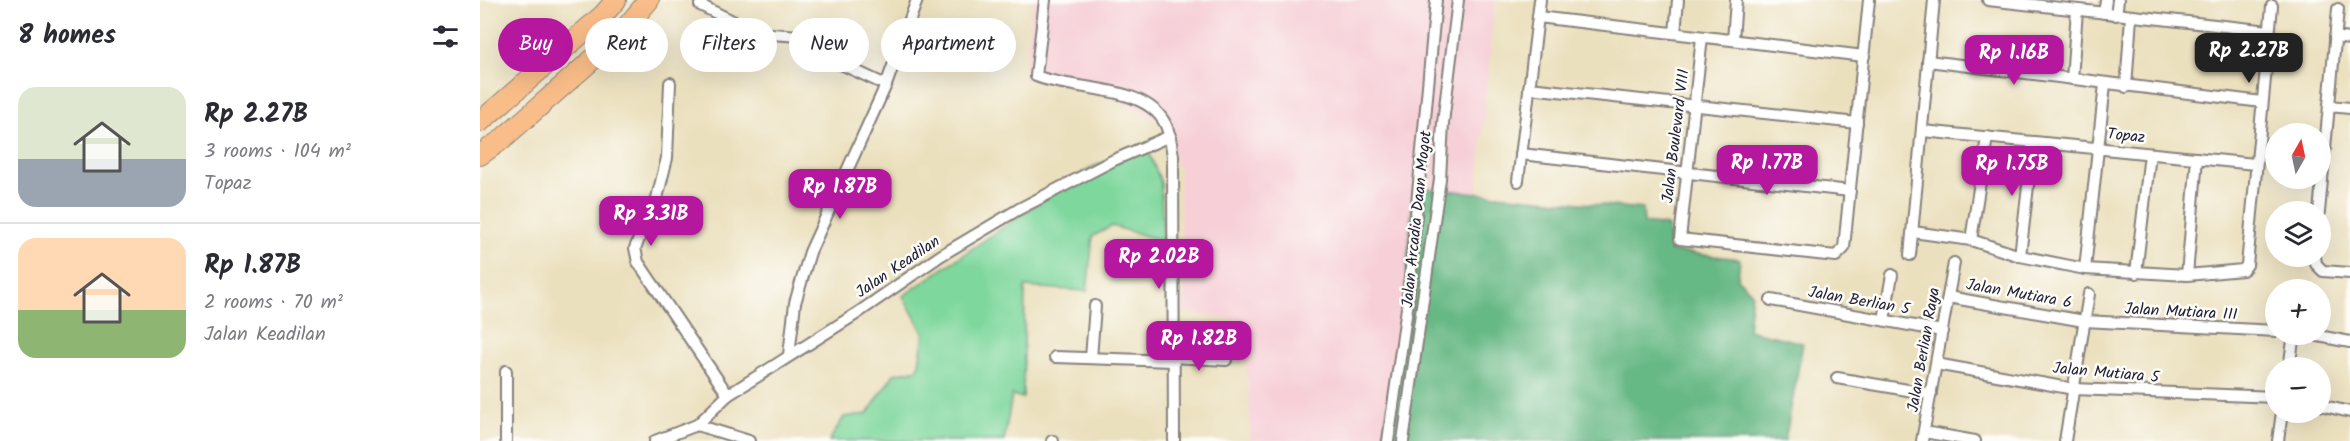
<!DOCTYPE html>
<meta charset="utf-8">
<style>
body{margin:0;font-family:Kalam,sans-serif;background:#f2f2f3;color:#2b2b33;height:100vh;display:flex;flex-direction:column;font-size:22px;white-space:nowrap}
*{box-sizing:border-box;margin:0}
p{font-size:20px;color:#7c7c81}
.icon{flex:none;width:33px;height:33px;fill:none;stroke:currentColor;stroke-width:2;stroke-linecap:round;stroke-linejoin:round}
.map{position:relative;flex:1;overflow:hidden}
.side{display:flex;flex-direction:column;background:#fff;width:480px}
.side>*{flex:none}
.banner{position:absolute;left:18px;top:18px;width:570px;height:54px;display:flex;gap:12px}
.needle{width:39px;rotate:9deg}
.fabs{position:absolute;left:1785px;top:123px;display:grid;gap:12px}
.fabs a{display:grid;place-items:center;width:66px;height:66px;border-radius:50%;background:#fff;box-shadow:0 6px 24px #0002;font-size:30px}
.price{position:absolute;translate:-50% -51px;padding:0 14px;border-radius:12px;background:#b5179e;color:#fff;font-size:20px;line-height:39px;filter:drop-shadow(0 2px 3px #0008)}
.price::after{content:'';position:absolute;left:50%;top:36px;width:18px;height:14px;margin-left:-9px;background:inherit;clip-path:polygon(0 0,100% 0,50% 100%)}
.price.active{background:#222;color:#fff}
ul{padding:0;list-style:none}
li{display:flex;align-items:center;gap:18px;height:150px;padding:0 18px}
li+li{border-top:2px solid #e1e1e2}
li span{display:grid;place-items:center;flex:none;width:168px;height:120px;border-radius:18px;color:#555}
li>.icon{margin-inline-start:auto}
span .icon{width:72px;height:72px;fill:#fffc;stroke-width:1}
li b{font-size:26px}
h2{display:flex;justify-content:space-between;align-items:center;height:72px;padding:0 18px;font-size:26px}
.chip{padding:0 21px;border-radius:27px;background:#fff;box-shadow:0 6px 24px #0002;font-size:21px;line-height:54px}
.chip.active{background:#b5179e;color:#fff}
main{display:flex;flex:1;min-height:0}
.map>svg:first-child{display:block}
.built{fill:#f6cfd7}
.green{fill:#7ed79c;stroke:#507c6c;stroke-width:1.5}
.forest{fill:#66b884;stroke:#446d60;stroke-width:1.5}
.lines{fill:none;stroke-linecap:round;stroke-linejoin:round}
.minor-casing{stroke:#86817c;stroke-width:14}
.motorway-casing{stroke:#86817c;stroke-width:22}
.minor{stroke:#fff;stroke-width:10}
.motorway{stroke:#f9bd89;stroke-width:20}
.labels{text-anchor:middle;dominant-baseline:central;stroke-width:5;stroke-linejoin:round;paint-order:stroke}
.street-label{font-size:16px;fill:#22223b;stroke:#fdfcf7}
</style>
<main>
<section class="side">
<h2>8 homes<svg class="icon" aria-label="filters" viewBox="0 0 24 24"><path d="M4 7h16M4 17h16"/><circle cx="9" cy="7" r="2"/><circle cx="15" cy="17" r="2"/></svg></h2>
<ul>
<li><span style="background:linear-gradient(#dfe7d0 60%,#9aa5b1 0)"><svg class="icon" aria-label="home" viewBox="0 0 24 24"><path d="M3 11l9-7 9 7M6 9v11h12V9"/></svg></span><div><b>Rp 2.27B</b><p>3 rooms · 104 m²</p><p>Topaz</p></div></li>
<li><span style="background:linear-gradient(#ffd9b3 60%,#8fb573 0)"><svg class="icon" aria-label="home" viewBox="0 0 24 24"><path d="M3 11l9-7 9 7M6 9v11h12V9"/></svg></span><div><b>Rp 1.87B</b><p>2 rooms · 70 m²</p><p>Jalan Keadilan</p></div></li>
</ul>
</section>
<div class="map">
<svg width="1870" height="441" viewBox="0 0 1870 441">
<rect width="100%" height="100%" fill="#fdfcf7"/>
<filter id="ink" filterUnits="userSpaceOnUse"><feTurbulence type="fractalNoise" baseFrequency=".0167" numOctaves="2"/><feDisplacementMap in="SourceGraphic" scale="12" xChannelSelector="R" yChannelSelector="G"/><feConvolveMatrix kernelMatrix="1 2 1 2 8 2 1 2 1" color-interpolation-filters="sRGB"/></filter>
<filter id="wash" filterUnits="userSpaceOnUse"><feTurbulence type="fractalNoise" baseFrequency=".008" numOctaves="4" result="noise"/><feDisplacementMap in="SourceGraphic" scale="24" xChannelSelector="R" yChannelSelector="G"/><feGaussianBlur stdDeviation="1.35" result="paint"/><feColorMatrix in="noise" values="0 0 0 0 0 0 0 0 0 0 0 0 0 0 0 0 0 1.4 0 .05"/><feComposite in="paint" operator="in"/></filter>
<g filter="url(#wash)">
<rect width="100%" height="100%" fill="#ebe0be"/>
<!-- built -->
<path class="built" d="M553,0H1015L997,193L934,187L925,291L903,441H771L764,322L704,311L699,168L682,122L613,89L543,79Z"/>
<!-- green -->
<path class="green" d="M666,145L681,183L683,241L632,226L613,236L607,291L545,287L543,398L532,395L524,441H349L364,417L387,414L414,374L438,369L444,334L423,296L610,168Z"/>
<!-- forest -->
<path class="forest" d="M934,187L1163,209L1164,223L1188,226L1190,251L1260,259L1258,279L1272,293L1268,330L1323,343L1305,441H903L925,291Z"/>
</g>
<g filter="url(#ink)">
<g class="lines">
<defs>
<g id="minor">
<path d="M565,0L556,76C592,91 660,84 683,120C690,130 691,144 693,156L694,441"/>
<path d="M1508,0L1789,31"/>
<path d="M220,5L277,33L334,37L337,53L406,85"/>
<path d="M1624,13L1626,0"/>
<path d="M1636,15L1638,0"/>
<path d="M1058,17L1384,56"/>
<path d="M1195,33L1198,0"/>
<path d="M1222,37L1200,239L1356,256L1364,248L1389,0"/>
<path d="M1855,37L1870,39"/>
<path d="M1253,40L1256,0"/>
<path d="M1448,61L1782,102"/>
<path d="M1592,79L1597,10"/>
<path d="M190,83L187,158L177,198L155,248L158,262L248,395"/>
<path d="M1646,87L1651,17"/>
<path d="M1049,88L1377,123"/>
<path d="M1849,106L1870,108"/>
<path d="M1443,131L1775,164"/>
<path d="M1041,154L1370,191"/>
<path d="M1038,181L1060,0"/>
<path d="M1839,212L1858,9"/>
<path d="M1433,232L1491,240L1540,256L1605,269L1707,275L1763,270L1767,265L1792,6"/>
<path d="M1491,240L1507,137"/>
<path d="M1430,255L1454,0"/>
<path d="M1540,256L1553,142"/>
<path d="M1835,256L1836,264L1843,271L1870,273"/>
<path d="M1605,269L1625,84"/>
<path d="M1656,273L1670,154"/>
<path d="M1707,275L1717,158"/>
<path d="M1468,297L1604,321L1796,331"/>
<path d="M1291,300L1462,331"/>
<path d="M1404,320L1412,275"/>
<path d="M1828,334L1870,342"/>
<path d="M309,355L315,303L330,252L406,85L437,0"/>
<path d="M575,357L693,361"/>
<path d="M693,357L746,360"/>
<path d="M611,358L615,306"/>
<path d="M1456,364L1594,389L1796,397"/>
<path d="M1809,368L1814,334"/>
<path d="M1357,378L1451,394"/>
<path d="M1840,405L1870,412"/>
<path d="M217,425L269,441"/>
<path d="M1444,432L1495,441"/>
<path d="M26,441V371"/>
<path d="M175,441L217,425L248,395L376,314L460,256L539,209L634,160L690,136"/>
<path d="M572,441H573"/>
<path d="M908,441L928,301L956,0"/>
<path d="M923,441L960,179L963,123L978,0"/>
<path d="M1442,441L1474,263"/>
<path d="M1585,441L1609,294"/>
<path d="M1798,441L1802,412"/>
</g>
<g id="motorway">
<path d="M0,122L123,15L136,0"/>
<path d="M0,155L20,141L137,38L169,0"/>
</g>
</defs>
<!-- minor casing -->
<use href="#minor" class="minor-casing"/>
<!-- motorway casing -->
<use href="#motorway" class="motorway-casing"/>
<!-- minor -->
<use href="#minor" class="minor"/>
<!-- motorway -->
<use href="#motorway" class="motorway"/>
</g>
</g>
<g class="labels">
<!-- street labels -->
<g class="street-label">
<text transform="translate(1196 136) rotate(-83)">Jalan Boulevard VIII</text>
<text transform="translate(1646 136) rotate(6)">Topaz</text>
<text transform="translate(937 219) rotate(-84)">Jalan Arcadia Daan Mogot</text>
<text transform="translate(418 267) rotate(-34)">Jalan Keadilan</text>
<text transform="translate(1539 294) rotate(10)">Jalan Mutiara 6</text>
<text transform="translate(1379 301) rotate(10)">Jalan Berlian 5</text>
<text transform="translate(1701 312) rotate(3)">Jalan Mutiara III</text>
<text transform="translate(1444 350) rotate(-80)">Jalan Berlian Raya</text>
<text transform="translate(1626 373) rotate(5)">Jalan Mutiara 5</text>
</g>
</g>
</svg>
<div class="fabs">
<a><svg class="needle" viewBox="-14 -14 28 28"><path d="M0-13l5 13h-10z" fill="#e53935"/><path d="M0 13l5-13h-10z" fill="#7c7c81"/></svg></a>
<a><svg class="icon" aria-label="layers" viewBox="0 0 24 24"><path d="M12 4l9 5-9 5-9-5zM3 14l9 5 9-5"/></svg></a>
<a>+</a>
<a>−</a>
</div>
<b class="price active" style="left:1769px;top:84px">Rp 2.27B</b>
<b class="price" style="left:1534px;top:86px">Rp 1.16B</b>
<b class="price" style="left:1287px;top:196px">Rp 1.77B</b>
<b class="price" style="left:1532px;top:197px">Rp 1.75B</b>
<b class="price" style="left:360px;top:220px">Rp 1.87B</b>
<b class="price" style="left:171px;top:247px">Rp 3.31B</b>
<b class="price" style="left:679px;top:290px">Rp 2.02B</b>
<b class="price" style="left:719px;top:372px">Rp 1.82B</b>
<div class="banner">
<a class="chip active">Buy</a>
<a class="chip">Rent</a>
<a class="chip">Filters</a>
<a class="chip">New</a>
<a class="chip">Apartment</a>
</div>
</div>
</main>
